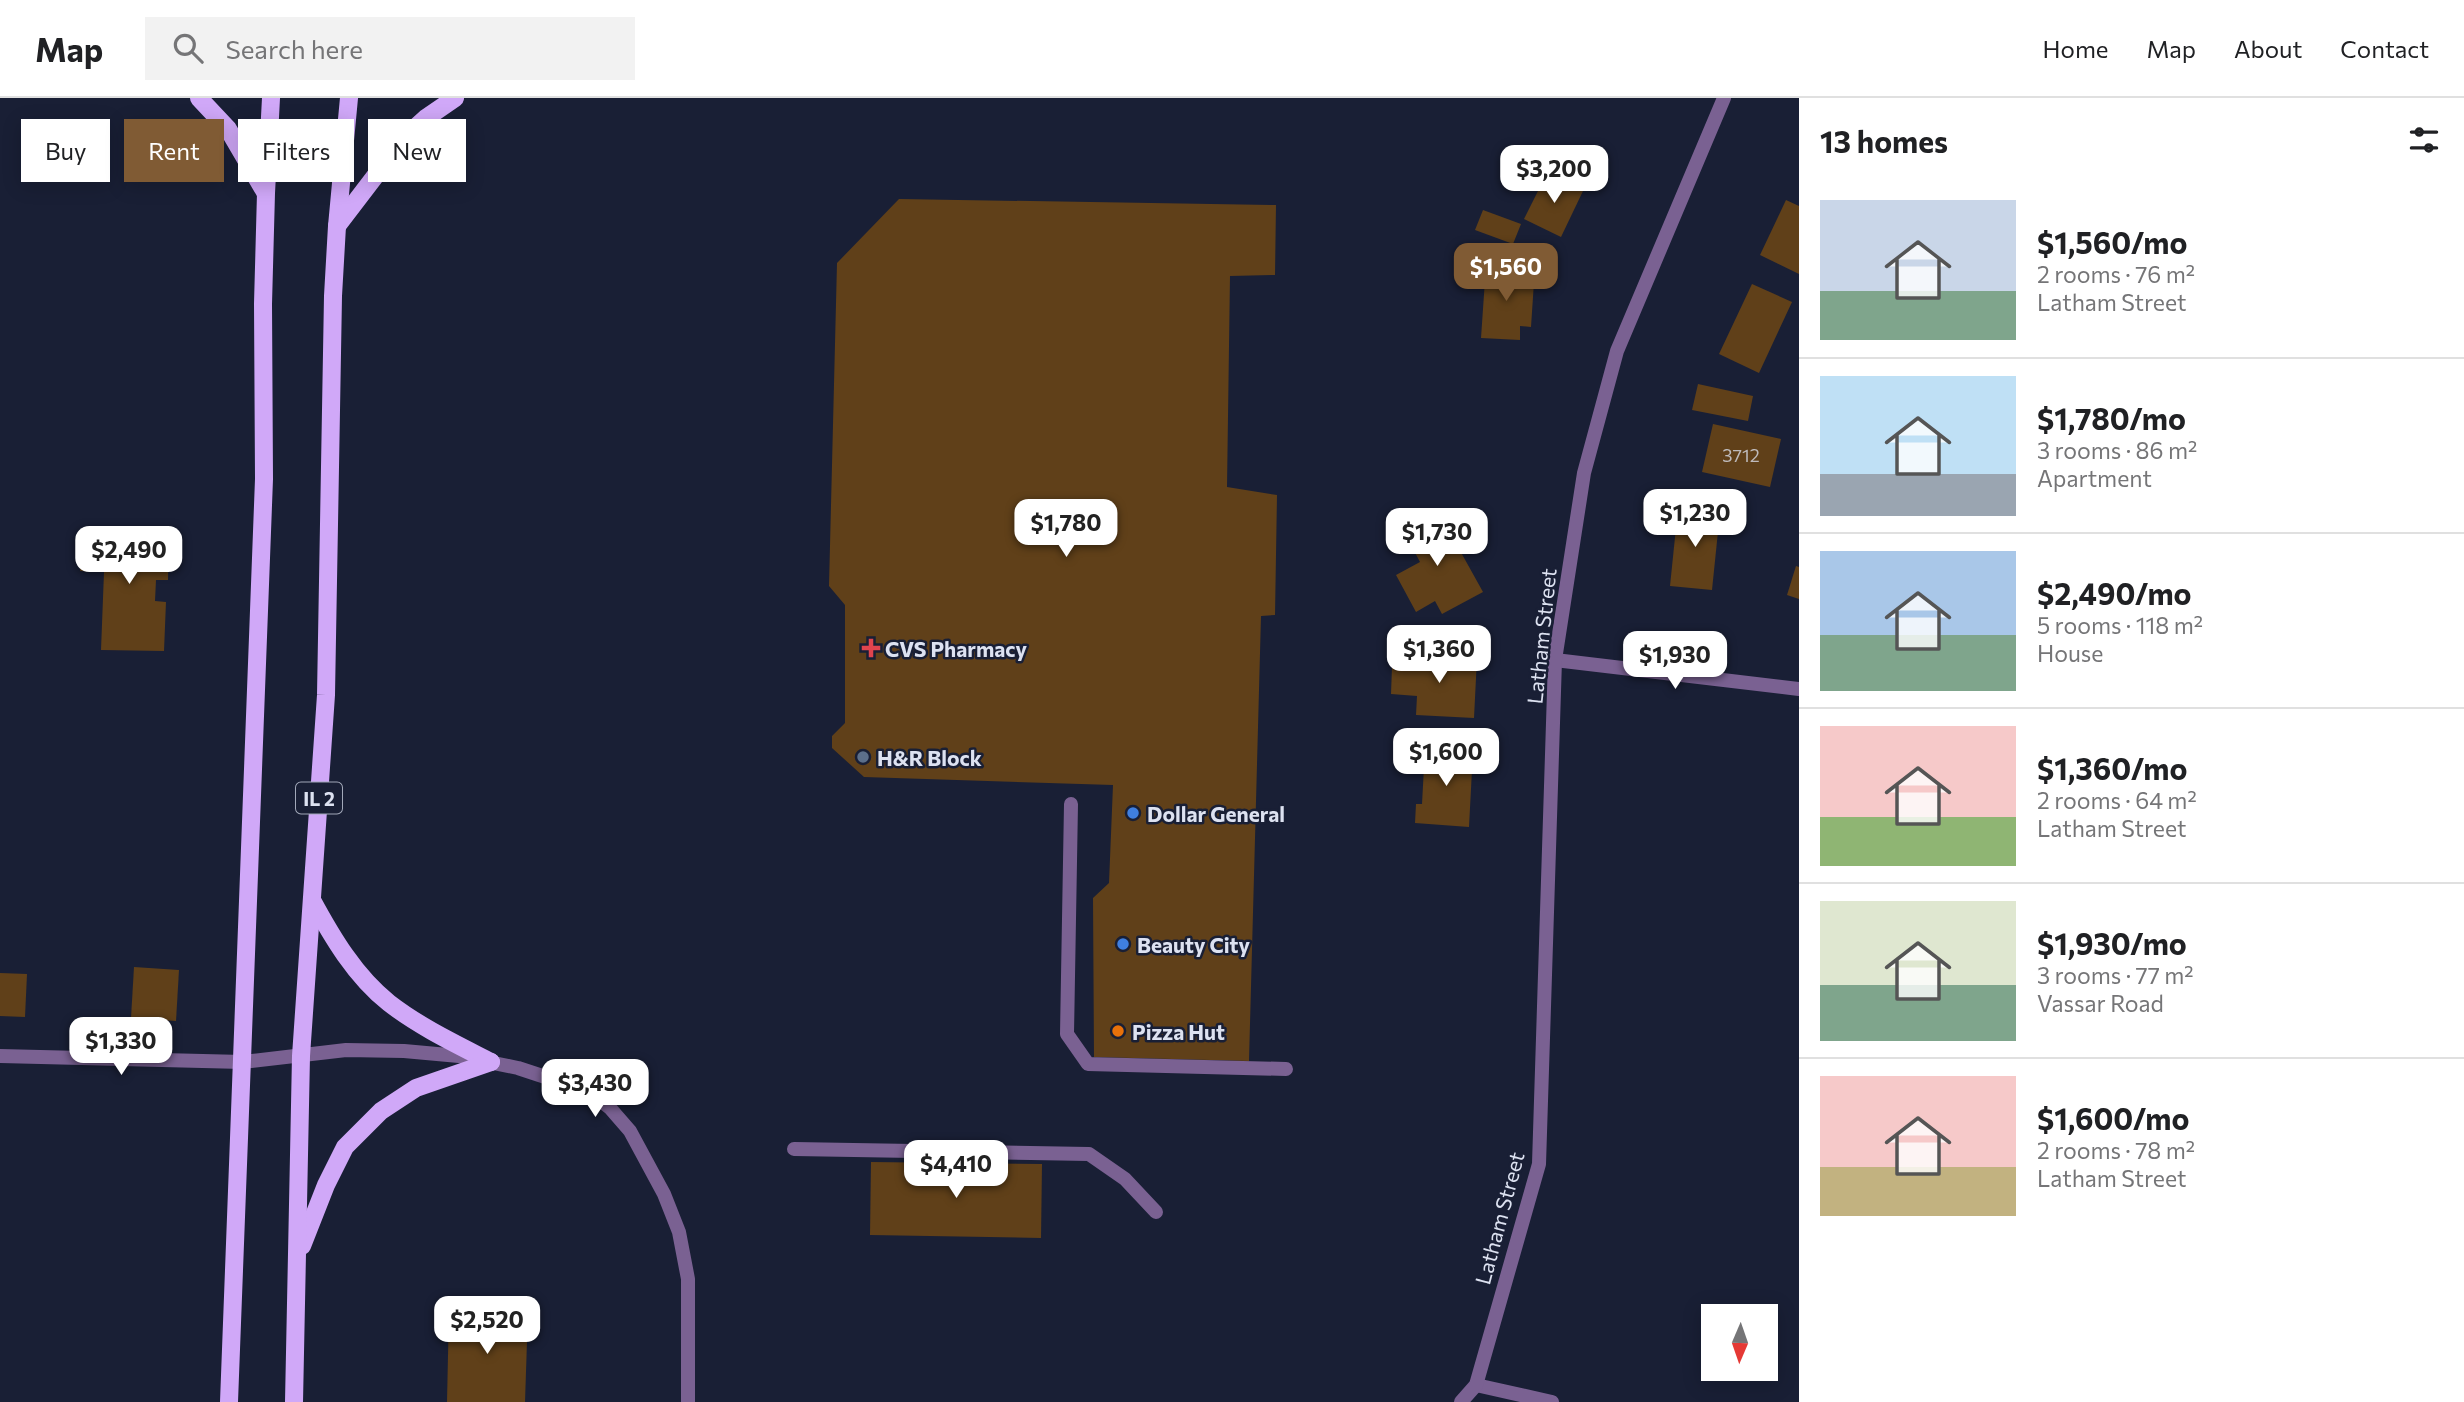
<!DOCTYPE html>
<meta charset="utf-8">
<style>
body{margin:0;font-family:Commissioner,sans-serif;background:#f2f2f2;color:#202124;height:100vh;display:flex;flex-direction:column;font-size:26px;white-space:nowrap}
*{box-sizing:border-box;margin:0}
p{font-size:23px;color:#757577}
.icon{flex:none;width:38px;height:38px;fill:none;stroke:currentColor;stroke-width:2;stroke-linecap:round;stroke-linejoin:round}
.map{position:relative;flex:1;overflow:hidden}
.side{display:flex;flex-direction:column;background:#fff;width:665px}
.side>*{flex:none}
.guide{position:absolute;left:21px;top:21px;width:665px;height:63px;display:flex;gap:14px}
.needle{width:46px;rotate:182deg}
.buttons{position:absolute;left:1701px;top:1206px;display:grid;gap:14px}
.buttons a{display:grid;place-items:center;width:77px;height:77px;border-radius:0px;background:#fff;box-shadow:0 4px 18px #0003;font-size:35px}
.price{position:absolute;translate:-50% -60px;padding:0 16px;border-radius:14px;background:#fff;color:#222;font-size:23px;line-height:46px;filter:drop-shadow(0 2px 4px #0008)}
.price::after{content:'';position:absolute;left:50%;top:42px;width:21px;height:16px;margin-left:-10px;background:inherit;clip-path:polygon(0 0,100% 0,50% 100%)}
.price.on{background:#805b34;color:#fff}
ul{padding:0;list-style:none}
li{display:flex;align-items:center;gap:21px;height:175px;padding:0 21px}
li+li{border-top:2px solid #e0e0e0}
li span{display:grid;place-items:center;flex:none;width:196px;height:140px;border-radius:0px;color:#555}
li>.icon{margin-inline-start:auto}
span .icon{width:84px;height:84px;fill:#fffc;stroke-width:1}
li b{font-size:30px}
h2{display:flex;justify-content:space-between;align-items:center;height:84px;padding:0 21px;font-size:30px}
.pill{padding:0 24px;border-radius:0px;background:#fff;box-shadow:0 4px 18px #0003;font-size:24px;line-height:63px}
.pill.on{background:#805b34;color:#fff}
header{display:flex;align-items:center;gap:42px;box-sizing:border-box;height:98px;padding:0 35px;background:#fff;border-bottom:2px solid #e0e0e0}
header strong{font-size:33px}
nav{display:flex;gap:38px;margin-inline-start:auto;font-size:24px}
.search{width:490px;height:63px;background:#f2f2f2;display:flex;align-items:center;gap:18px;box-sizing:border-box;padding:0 24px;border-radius:0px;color:#757577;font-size:26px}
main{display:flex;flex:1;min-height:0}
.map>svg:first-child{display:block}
.building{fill:#604019}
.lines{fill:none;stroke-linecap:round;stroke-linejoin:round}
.service{stroke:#7a6192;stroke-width:14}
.minor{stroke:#7a6192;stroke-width:14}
.primary{stroke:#d0a8f8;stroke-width:18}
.health-dot{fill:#e0444e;stroke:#191f35;stroke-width:2.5}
.service-dot{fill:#5c6f8a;stroke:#191f35;stroke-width:2.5}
.shop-dot{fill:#3f7fe0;stroke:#191f35;stroke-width:2.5}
.food-dot{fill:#e8710a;stroke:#191f35;stroke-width:2.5}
.labels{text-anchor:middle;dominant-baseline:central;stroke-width:5;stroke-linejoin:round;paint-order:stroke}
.number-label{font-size:18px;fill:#bebabb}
.shield{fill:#191f35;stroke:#a2a8b9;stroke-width:2}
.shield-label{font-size:19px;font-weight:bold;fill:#dde2f1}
.street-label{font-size:21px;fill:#dde2f1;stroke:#191f35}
.poi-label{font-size:21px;font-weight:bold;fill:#dde2f1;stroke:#191f35;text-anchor:start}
</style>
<header>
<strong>Map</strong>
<div class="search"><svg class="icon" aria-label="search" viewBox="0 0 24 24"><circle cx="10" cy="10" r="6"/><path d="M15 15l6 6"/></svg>Search here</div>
<nav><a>Home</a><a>Map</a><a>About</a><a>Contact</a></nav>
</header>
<main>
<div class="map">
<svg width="1799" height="1304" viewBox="0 0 1799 1304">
<rect width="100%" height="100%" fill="#191f35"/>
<!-- building -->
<g class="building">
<path d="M1547,75L1583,93L1561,139L1524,121Z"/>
<path d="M899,101L1276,107L1275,177L1230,178L1227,389L1277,397L1275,517L1261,518L1249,963L1094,959L1093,800L1109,785L1113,687L864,679L832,650V638L845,625V507L829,488L837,165Z"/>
<path d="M1786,102L1799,108V176L1760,157Z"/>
<path d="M1483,112L1521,126L1513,146L1475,132Z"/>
<path d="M1486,167L1524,170L1523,184H1534L1531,229L1520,228V242L1481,240Z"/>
<path d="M1752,186L1792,204L1759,275L1719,256Z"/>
<path d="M1698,286L1753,298L1748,323L1692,312Z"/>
<path d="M1713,326L1781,341L1770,389L1702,374Z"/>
<path d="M1678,410L1720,414L1712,492L1670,488Z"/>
<path d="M1438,413L1483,494L1442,516L1435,503L1416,514L1396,477L1420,464L1403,432Z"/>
<path d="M81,431L169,434L168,482H156L155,503L166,504L164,553L101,552L104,474L80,473Z"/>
<path d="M1796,468L1799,469V501L1787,497Z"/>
<path d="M1416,556L1477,560L1474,620L1416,617L1417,598L1391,596L1392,569L1415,570Z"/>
<path d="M1425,650L1473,653L1469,729L1415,725L1416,706H1422Z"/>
<path d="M134,869L179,872L176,923L131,920Z"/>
<path d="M0,875L27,876L25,919L0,918Z"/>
<path d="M871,1064L1042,1066L1041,1140L870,1137Z"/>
<path d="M449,1211L528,1213L525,1304H447Z"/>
</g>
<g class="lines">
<!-- service -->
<g class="service">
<path d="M1071,706L1067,936L1088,966L1286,971"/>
<path d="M794,1051L1089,1056L1125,1081L1156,1114"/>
</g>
<!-- minor -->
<g class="minor">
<path d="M1555,562L1799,591"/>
<path d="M0,958L243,964L346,952L404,953L459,958L518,970L588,993L610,1010L630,1033L664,1096L679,1134L688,1181V1304"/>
<path d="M1476,1287L1552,1304"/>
<path d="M1461,1304L1476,1287L1539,1066L1555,562L1584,375L1617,253L1724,0"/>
</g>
<!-- primary -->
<g class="primary">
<path d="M199,0L228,31L265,94"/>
<path d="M337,128L405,39L426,20L455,0"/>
<path d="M312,802C332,839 355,878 389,905C420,929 456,946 491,964"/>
<path d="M302,1148L326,1087L345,1049L381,1013L416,990L491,964"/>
<path d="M229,1304L264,381L263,206L266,95L271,0"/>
<path d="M294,1304L301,958L326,597L333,198L337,128L349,0"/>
</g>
</g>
<!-- markers -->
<path class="health-dot" d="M867.5 539.5h7v7h7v7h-7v7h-7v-7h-7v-7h7z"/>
<circle class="service-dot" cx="863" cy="659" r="7"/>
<g class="shop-dot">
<circle cx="1133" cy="715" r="7"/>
<circle cx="1123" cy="846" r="7"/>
</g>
<circle class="food-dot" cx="1118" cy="933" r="7"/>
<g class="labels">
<!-- number labels -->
<g class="number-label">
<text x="1741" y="357">3712</text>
</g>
<!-- shield labels -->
<rect class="shield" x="296" y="684.5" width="46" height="31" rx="5"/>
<g class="shield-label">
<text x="319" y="700">IL 2</text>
</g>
<!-- street labels -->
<g class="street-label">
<text transform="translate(1541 538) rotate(-84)">Latham Street</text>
<text transform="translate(1499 1120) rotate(-75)">Latham Street</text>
</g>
<!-- poi labels -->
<g class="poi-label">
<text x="885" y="550">CVS Pharmacy</text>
<text x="877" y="659">H&amp;R Block</text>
<text x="1147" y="715">Dollar General</text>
<text x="1137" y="846">Beauty City</text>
<text x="1132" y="933">Pizza Hut</text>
</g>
</g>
</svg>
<div class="buttons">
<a><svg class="needle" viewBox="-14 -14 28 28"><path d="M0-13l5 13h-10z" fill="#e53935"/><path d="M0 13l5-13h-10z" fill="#757577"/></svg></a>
</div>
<b class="price" style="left:1554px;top:107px">$3,200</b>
<b class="price on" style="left:1506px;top:205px">$1,560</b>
<b class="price" style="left:1695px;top:451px">$1,230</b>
<b class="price" style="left:1066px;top:461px">$1,780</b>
<b class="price" style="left:1437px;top:470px">$1,730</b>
<b class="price" style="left:129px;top:488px">$2,490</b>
<b class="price" style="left:1439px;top:587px">$1,360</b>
<b class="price" style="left:1675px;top:593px">$1,930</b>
<b class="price" style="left:1446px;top:690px">$1,600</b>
<b class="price" style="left:121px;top:979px">$1,330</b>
<b class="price" style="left:595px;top:1021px">$3,430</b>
<b class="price" style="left:956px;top:1102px">$4,410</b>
<b class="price" style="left:487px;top:1258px">$2,520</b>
<div class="guide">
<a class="pill">Buy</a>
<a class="pill on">Rent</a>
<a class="pill">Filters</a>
<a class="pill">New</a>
</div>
</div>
<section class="side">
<h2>13 homes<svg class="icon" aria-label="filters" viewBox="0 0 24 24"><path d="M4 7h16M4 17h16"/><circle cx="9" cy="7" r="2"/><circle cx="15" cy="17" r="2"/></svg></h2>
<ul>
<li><span style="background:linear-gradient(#c9d6e8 65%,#7fa58c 0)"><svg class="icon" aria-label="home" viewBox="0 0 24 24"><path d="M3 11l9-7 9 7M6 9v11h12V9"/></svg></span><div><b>$1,560/mo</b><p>2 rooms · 76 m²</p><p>Latham Street</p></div></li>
<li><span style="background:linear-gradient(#bfe0f5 70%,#9aa5b1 0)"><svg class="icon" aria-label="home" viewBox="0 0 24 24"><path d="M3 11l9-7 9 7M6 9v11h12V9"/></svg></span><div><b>$1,780/mo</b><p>3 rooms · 86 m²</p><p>Apartment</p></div></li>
<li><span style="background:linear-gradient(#a9c7e8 60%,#7fa58c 0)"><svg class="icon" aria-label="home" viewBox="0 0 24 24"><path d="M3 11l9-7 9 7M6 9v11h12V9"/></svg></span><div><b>$2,490/mo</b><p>5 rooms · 118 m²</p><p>House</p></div></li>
<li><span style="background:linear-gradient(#f6c9c9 65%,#8fb573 0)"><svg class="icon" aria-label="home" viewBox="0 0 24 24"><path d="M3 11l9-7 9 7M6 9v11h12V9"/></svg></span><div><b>$1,360/mo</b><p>2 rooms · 64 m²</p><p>Latham Street</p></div></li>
<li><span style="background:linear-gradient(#dfe7d0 60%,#7fa58c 0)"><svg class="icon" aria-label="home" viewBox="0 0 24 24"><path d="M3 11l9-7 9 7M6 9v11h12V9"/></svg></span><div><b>$1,930/mo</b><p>3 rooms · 77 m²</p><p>Vassar Road</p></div></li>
<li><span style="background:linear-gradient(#f6c9c9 65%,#c2b280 0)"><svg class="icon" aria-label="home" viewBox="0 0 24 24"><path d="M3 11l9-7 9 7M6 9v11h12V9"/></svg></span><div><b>$1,600/mo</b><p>2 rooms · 78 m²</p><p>Latham Street</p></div></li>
</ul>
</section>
</main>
